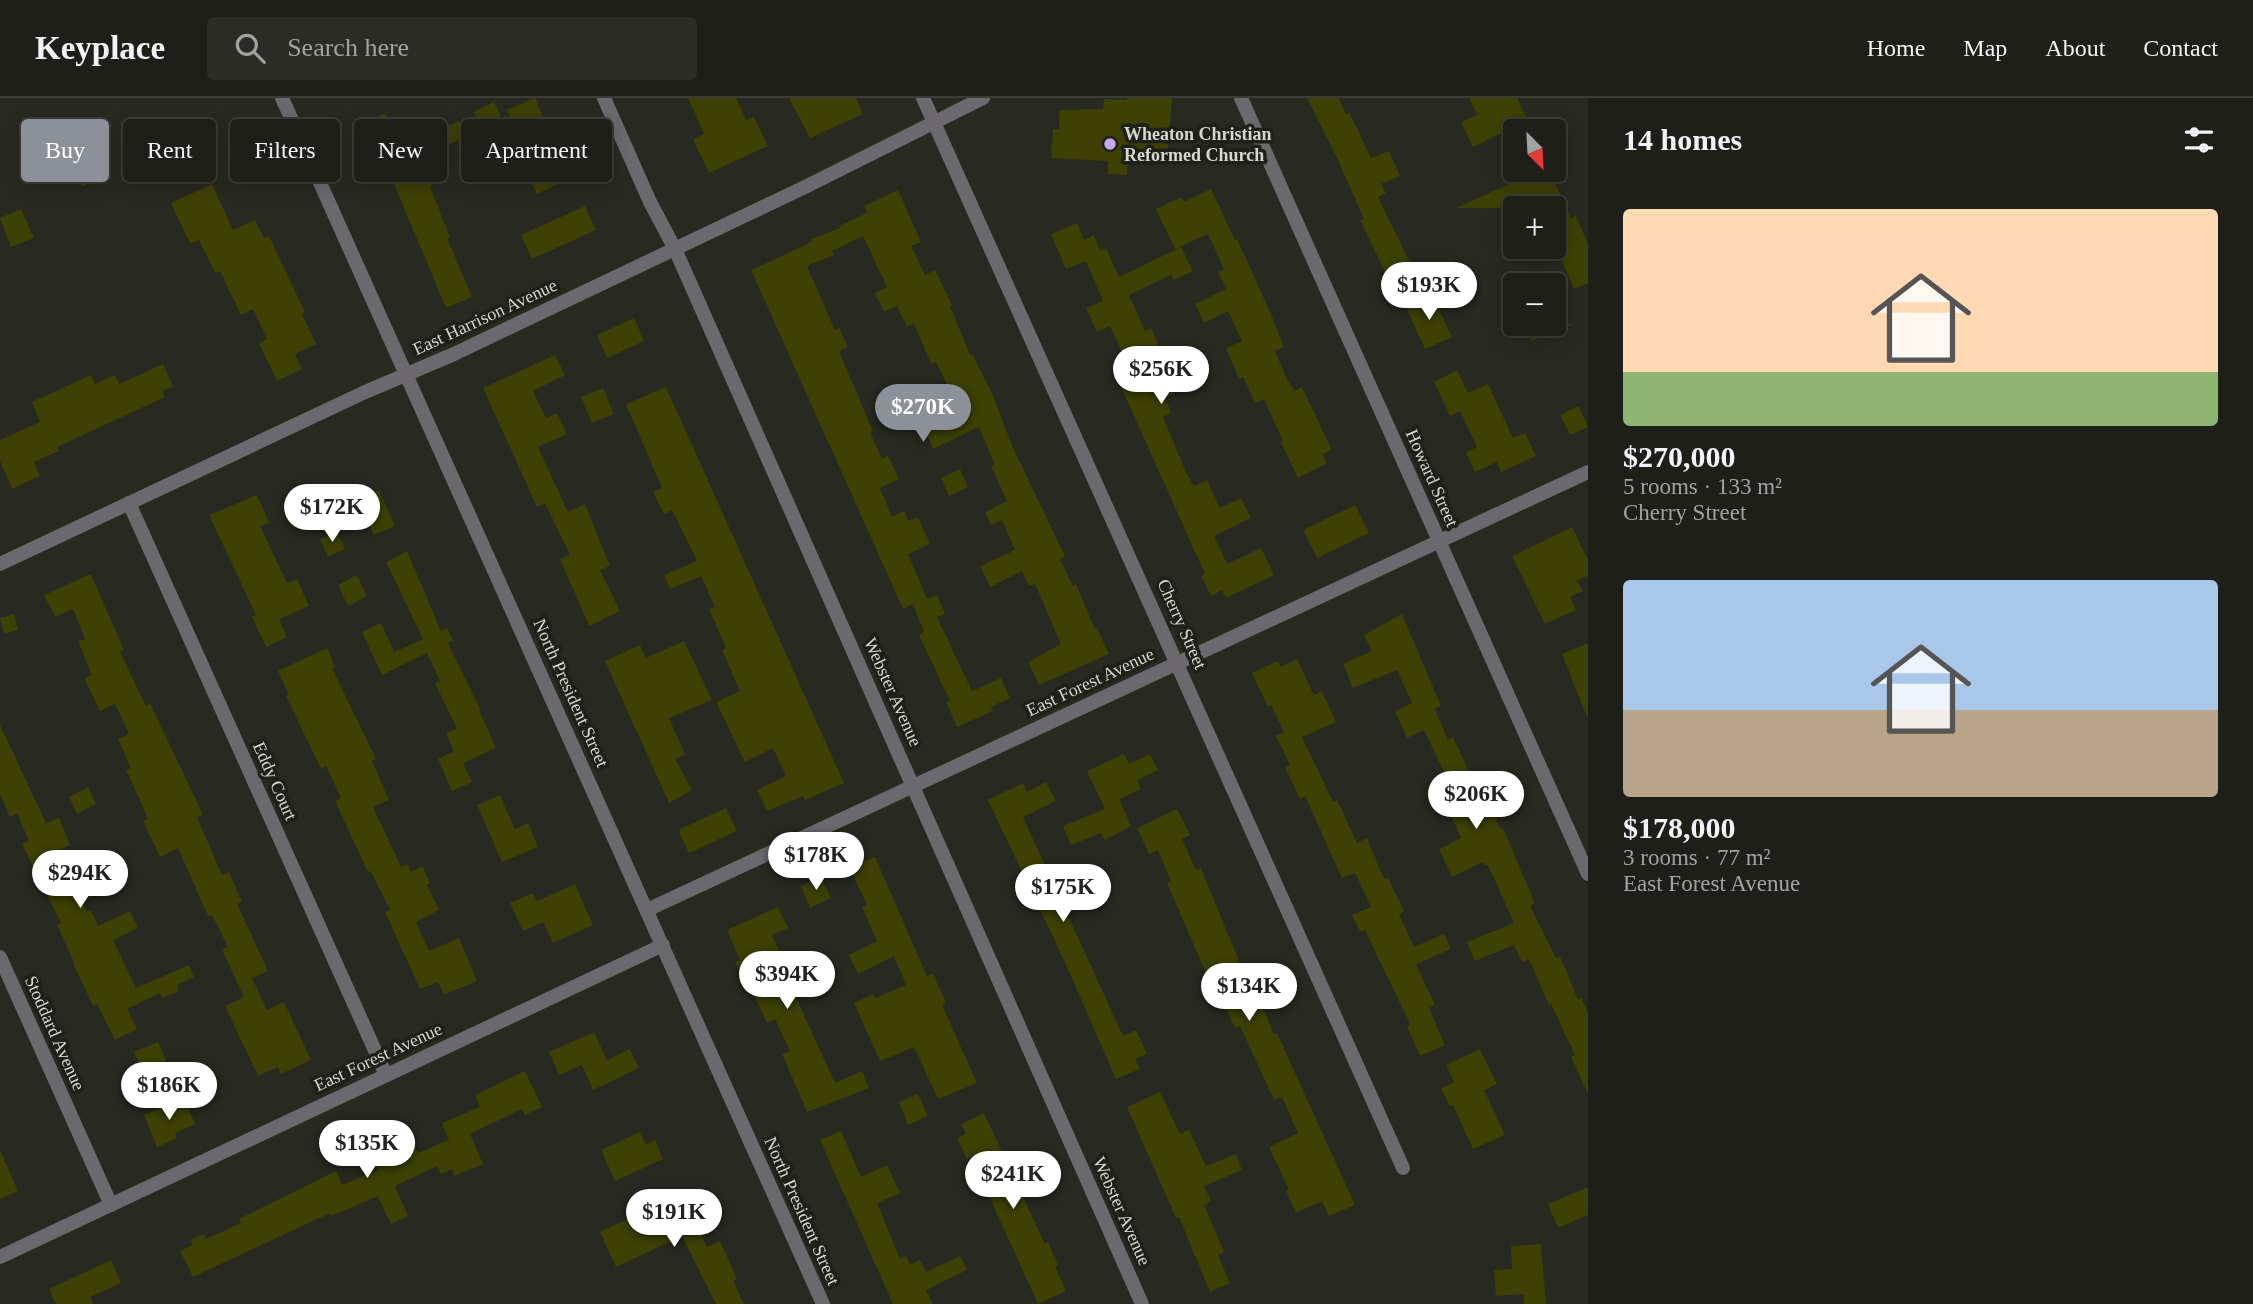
<!DOCTYPE html>
<meta charset="utf-8">
<style>
body{margin:0;font-family:Georgia,serif;background:#2b2c25;color:#f1f3f6;height:100vh;display:flex;flex-direction:column;font-size:26px;white-space:nowrap}
*{box-sizing:border-box;margin:0}
p{font-size:23px;color:#a1a2a2}
.icon{flex:none;width:38px;height:38px;fill:none;stroke:currentColor;stroke-width:2;stroke-linecap:round;stroke-linejoin:round}
.map{position:relative;flex:1;overflow:hidden}
.sheet{display:flex;flex-direction:column;background:#1e1f18;width:665px}
.sheet>*{flex:none}
.top-card{position:absolute;left:21px;top:21px;width:665px;height:63px;display:flex;gap:14px}
.needle{width:46px;rotate:156deg}
.fabs{position:absolute;left:1503px;top:21px;display:grid;gap:14px}
.fabs a{display:grid;place-items:center;width:63px;height:63px;border-radius:7px;background:#1e1f18;box-shadow:0 4px 18px #0003,0 0 0 2px #3c3d37;font-size:35px}
.price{position:absolute;translate:-50% -60px;padding:0 16px;border-radius:24px;background:#fff;color:#222;font-size:23px;line-height:46px;filter:drop-shadow(0 2px 4px #0008)}
.price::after{content:'';position:absolute;left:50%;top:42px;width:21px;height:16px;margin-left:-10px;background:inherit;clip-path:polygon(0 0,100% 0,50% 100%)}
.price.active{background:#8c9099;color:#fff}
ul{padding:0;list-style:none}
li{display:grid;align-content:center;gap:14px;height:371px;padding:0 35px}
li span{display:grid;place-items:center;height:217px;border-radius:7px;color:#555}
li>.icon{margin-inline-start:auto}
span .icon{width:126px;height:126px;fill:#fffc;stroke-width:1}
li b{font-size:30px}
h2{display:flex;justify-content:space-between;align-items:center;height:84px;padding:0 35px;font-size:30px}
.pill{padding:0 24px;border-radius:7px;background:#1e1f18;box-shadow:0 4px 18px #0003,0 0 0 2px #3c3d37;font-size:24px;line-height:63px}
.pill.active{background:#8c9099;color:#fff}
header{display:flex;align-items:center;gap:42px;box-sizing:border-box;height:98px;padding:0 35px;background:#1e1f18;border-bottom:2px solid #3c3d37}
header strong{font-size:33px}
nav{display:flex;gap:38px;margin-inline-start:auto;font-size:24px}
.search{width:490px;height:63px;background:#2b2c25;display:flex;align-items:center;gap:18px;box-sizing:border-box;padding:0 24px;border-radius:7px;color:#a1a2a2;font-size:26px}
main{display:flex;flex:1;min-height:0}
.map>svg:first-child{display:block}
.building{fill:#3d4104}
.lines{fill:none;stroke-linecap:round;stroke-linejoin:round}
.street{stroke:#6b696d;stroke-width:14}
.poi-dot{fill:#c6a6f0;stroke:#1f2017;stroke-width:2.5}
.labels{text-anchor:middle;dominant-baseline:central;stroke-width:7;stroke-linejoin:round;paint-order:stroke}
.poi-label{font-size:18px;font-weight:bold;fill:#d6d7d1;stroke:#1f2017;text-anchor:start}
.street-label{font-size:18px;fill:#d6d7d1;stroke:#1f2017}
</style>
<header>
<strong>Keyplace</strong>
<div class="search"><svg class="icon" aria-label="search" viewBox="0 0 24 24"><circle cx="10" cy="10" r="6"/><path d="M15 15l6 6"/></svg>Search here</div>
<nav><a>Home</a><a>Map</a><a>About</a><a>Contact</a></nav>
</header>
<main>
<div class="map">
<svg width="1588" height="1206" viewBox="0 0 1588 1206">
<rect width="100%" height="100%" fill="#282920"/>
<!-- building -->
<g class="building">
<path d="M535,0L553,42L556,41L562,55L558,57L568,81L537,96L519,58L525,55L507,12Z"/>
<path d="M688,0H736L746,22L754,19L768,48L709,75L693,41L704,36Z"/>
<path d="M789,0H856L863,16L810,40Z"/>
<path d="M1127,0H1172L1167,64L1128,60L1127,77L1108,76V63L1051,60L1053,31H1059L1060,12L1103,11L1104,1L1127,2Z"/>
<path d="M1307,0H1339L1346,16L1349,14L1371,60L1389,53L1400,78L1381,86L1386,95L1378,99L1413,171L1389,182L1360,122L1364,121L1338,62Z"/>
<path d="M1469,0H1517L1528,23L1526,24L1530,33H1516V63L1502,35L1473,49L1461,24L1477,17Z"/>
<path d="M494,4L501,18L480,27L474,14Z"/>
<path d="M385,15L397,41L379,50L367,24Z"/>
<path d="M459,23L466,39L449,46L442,30Z"/>
<path d="M415,50L432,88L430,89L450,139L447,140L472,199L446,210L391,79L398,76L392,61Z"/>
<path d="M91,54L101,79L82,88L71,63Z"/>
<path d="M1519,72H1549L1571,121L1576,118L1588,146V185L1574,191L1554,144V110H1456L1523,80Z"/>
<path d="M212,86L233,132L255,122L264,141L269,138L305,214L302,216L316,246L295,256L302,271L277,283L259,245L267,241L253,211L241,217L220,173L215,175L199,142L190,146L171,105Z"/>
<path d="M1211,91L1235,142L1237,141L1271,216L1284,249L1275,253L1287,281L1294,293L1302,289L1332,352L1323,356L1327,365L1298,380L1281,344L1283,343L1264,301L1255,305L1243,279L1239,281L1226,250L1242,243L1228,213L1204,225L1195,206L1226,191L1218,174L1224,171L1208,136L1175,151L1156,111L1181,99L1184,104Z"/>
<path d="M898,92L921,144L911,148L925,177L935,172L952,207L950,208L970,257L972,256L992,295L1013,350L1065,458L1060,461L1073,488L1076,486L1095,531L1097,530L1109,556L1039,587L1028,564L1061,546L1035,486L1029,488L1022,473L990,489L980,468L1015,452L1002,422L991,427L985,414L1007,403L991,368L995,367L979,329L933,351L925,333L961,315L936,264L931,266L914,225L907,229L897,208L884,214L875,195L887,189L863,138L832,153L834,157L807,168L835,232L839,230L848,249L839,253L873,333L870,334L882,361L888,358L899,381L880,390L892,419L904,413L908,423L918,419L930,446L908,456L927,501L937,497L945,516L937,519L972,593L1001,580L1010,600L991,609L993,613L957,629L946,604L950,603L919,537L924,534L913,506L903,511L751,172L812,144L811,141L840,130L839,128L867,115L864,108Z"/>
<path d="M585,108L596,132L532,161L521,137Z"/>
<path d="M21,111L34,140L11,149L0,120Z"/>
<path d="M1077,125L1084,142L1094,137L1100,153L1106,150L1119,179L1181,149L1193,173L1174,182L1171,177L1129,197L1145,233L1151,230L1167,265L1161,268L1174,296L1165,300L1171,315L1163,319L1186,374L1194,388L1207,382L1220,410L1241,400L1251,420L1214,438L1227,466L1261,450L1274,477L1226,500L1222,492L1211,498L1201,478L1205,476L1112,269L1126,263L1110,228L1097,234L1086,210L1103,203L1086,163L1066,171L1051,136Z"/>
<path d="M1432,197L1452,239L1425,251L1406,209Z"/>
<path d="M634,220L644,243L607,260L597,237Z"/>
<path d="M1524,226H1573L1531,243Z"/>
<path d="M555,257L565,277L533,293L546,320L557,315L567,336L538,349L568,414L585,406L610,468L600,472L620,513L589,528L560,461L570,457L545,405L537,409L483,290Z"/>
<path d="M163,266L173,289L162,293L165,299L57,349L59,353L34,364L40,378L12,391L0,363V342L40,324L32,304L91,277L95,286L115,277L119,286Z"/>
<path d="M1457,272L1468,295L1488,286L1513,340L1525,335L1536,358L1501,374L1497,364L1475,374L1466,354L1477,349L1460,313L1450,318L1434,284Z"/>
<path d="M666,289L844,685L805,702L803,698L767,713L757,692L786,678L773,650L745,664L716,604L740,593L722,552L726,550L709,511L715,509L701,478L670,491L664,477L697,463L672,412L664,416L653,394L662,390L626,306Z"/>
<path d="M603,290L614,316L592,325L581,299Z"/>
<path d="M1579,308L1588,329L1570,337L1560,317Z"/>
<path d="M960,371L968,389L949,398L941,380Z"/>
<path d="M379,393L395,428L374,437L358,403Z"/>
<path d="M257,397L269,425L260,428L287,485L297,481L309,508L279,521L287,539L266,549L252,518L256,517L209,417Z"/>
<path d="M1355,407L1369,435L1317,460L1303,432Z"/>
<path d="M1572,429L1588,462V478L1577,482L1583,493L1570,499L1576,512L1545,526L1512,458Z"/>
<path d="M337,434L345,451L328,459L320,441Z"/>
<path d="M407,453L441,533L447,530L453,542L448,545L480,611L479,612L496,650L463,665L472,684L452,693L438,661L454,653L446,635L457,631L435,585L440,583L427,555L382,577L362,534L381,525L394,554L423,541L386,464Z"/>
<path d="M91,476L124,552L120,554L146,608L150,605L203,717L197,719L222,777L229,774L242,804L237,806L268,873L252,880L267,912L284,904L311,962L281,976L278,969L258,978L225,908L244,899L222,852L228,849L212,817L208,818L178,750L160,759L143,723L148,720L126,672L131,670L118,641L129,636L115,606L100,613L84,580L92,577L78,543L85,541L73,511L55,519L44,497Z"/>
<path d="M357,477L367,498L348,508L338,487Z"/>
<path d="M14,516L18,532L4,536L0,520Z"/>
<path d="M1402,516L1441,608L1435,611L1448,642L1453,639L1476,689L1479,688L1501,731L1503,730L1535,805L1530,808L1556,860L1560,858L1578,902L1581,900L1588,914V996L1571,959L1575,957L1551,906L1549,907L1529,861L1522,864L1514,847L1475,863L1467,844L1514,825L1488,767L1486,768L1483,764L1452,779L1439,751L1461,740L1452,720L1463,714L1424,632L1407,640L1395,613L1412,605L1397,572L1353,590L1343,566L1372,553L1364,537Z"/>
<path d="M684,543L712,602L669,620L685,657L675,661L692,692L669,705L605,563L640,547L646,560Z"/>
<path d="M1588,545V618L1587,619L1562,556Z"/>
<path d="M327,550L335,569L332,570L376,661L372,663L389,702L373,709L401,769L407,766L411,774L422,768L430,785L427,787L439,812L416,824L429,853L459,840L477,883L463,889L444,896L438,884L420,891L385,814L390,812L371,773L368,774L335,703L341,700L326,668L321,671L286,598L289,597L278,573Z"/>
<path d="M1297,561L1314,597L1322,593L1336,624L1302,639L1333,704L1337,702L1357,745L1367,740L1384,781L1388,780L1404,813L1399,816L1414,849L1444,836L1451,851L1416,866L1435,907L1429,910L1445,947L1420,958L1407,928L1410,926L1365,832L1360,834L1352,817L1371,809L1355,775L1342,780L1305,698L1300,701L1285,669L1290,667L1276,638L1284,634L1271,607L1268,609L1252,575L1278,563L1281,569Z"/>
<path d="M0,627L46,725L59,720L70,747L58,753L87,814L91,812L98,828L130,813L138,830L113,842L136,890L189,867L194,879L177,887L179,893L162,900L160,895L127,911L137,931L115,942L97,906L93,908L73,865L74,864L57,827L61,825L22,746L29,743L17,715L10,719L0,696Z"/>
<path d="M1124,656L1129,666L1150,656L1158,672L1137,682L1141,691L1119,701L1131,728L1105,742L1101,735L1071,747L1063,728L1105,711L1087,673Z"/>
<path d="M1046,684L1056,703L1023,719L1123,938L1136,932L1147,956L1135,961L1140,971L1116,981L1063,860L988,702L1023,685L1027,694Z"/>
<path d="M88,689L96,706L77,716L69,699Z"/>
<path d="M500,697L515,731L528,725L538,749L502,764L477,707Z"/>
<path d="M726,710L737,733L689,755L680,737V731Z"/>
<path d="M1177,711L1190,737L1182,741L1196,772L1201,770L1251,892L1255,891L1274,936L1277,935L1355,1107L1329,1118L1322,1103L1296,1115L1286,1093L1289,1092L1269,1049L1298,1035L1282,999L1274,1002L1240,928L1235,930L1221,899L1217,901L1167,785L1171,783L1158,752L1149,756L1137,730Z"/>
<path d="M875,759L927,878L933,875L946,905L942,907L977,985L938,1001L914,949L880,963L854,905L873,896L875,900L906,887L894,858L858,876L849,857L877,843L862,809L867,807L852,774L860,770L858,766Z"/>
<path d="M821,779L831,800L810,810L801,788Z"/>
<path d="M575,786L593,827L553,845L543,824L523,833L510,805L533,795L537,803Z"/>
<path d="M778,809L788,830L772,837L786,868L782,869L835,985L862,973L869,990L807,1014L782,956L790,953L775,921L767,925L750,888L747,889L735,864L740,862L727,832Z"/>
<path d="M594,934L607,962L630,951L639,970L593,992L582,967L559,977L549,954Z"/>
<path d="M158,944L171,974L147,984L134,954Z"/>
<path d="M1480,951L1497,986L1484,992L1505,1037L1473,1051L1453,1007L1450,1008L1441,991L1454,984L1446,967Z"/>
<path d="M525,973L542,1009L525,1017L522,1011L470,1036L483,1066L454,1078L452,1071L441,1076L437,1068L395,1088L408,1118L391,1126L378,1098L331,1118L330,1115L193,1179L180,1153L193,1147L190,1142L204,1136L206,1141L241,1125L239,1121L336,1073L342,1087L378,1072L370,1055L410,1037L418,1055L449,1042L442,1025L480,1009L475,997Z"/>
<path d="M1160,994L1180,1036L1189,1032L1206,1068L1236,1056L1242,1072L1204,1088L1211,1103L1204,1107L1224,1154L1218,1157L1230,1185L1210,1194L1179,1119L1176,1120L1127,1009Z"/>
<path d="M918,996L928,1018L908,1027L899,1004Z"/>
<path d="M184,1000L195,1026L175,1035L177,1040L157,1049L144,1017Z"/>
<path d="M984,1015L1045,1146L1048,1144L1058,1167L1055,1168L1066,1193L1038,1206L983,1085L991,1082L979,1055L967,1061L957,1040L966,1036L961,1026Z"/>
<path d="M841,1033L861,1079L887,1067L900,1095L877,1105L900,1161L906,1158L910,1167L920,1162L926,1174L960,1158L967,1172L926,1192L933,1206H893L820,1042Z"/>
<path d="M640,1034L646,1047L655,1042L663,1061L615,1083L601,1052Z"/>
<path d="M0,1052L18,1093L0,1101Z"/>
<path d="M1588,1089V1117L1558,1130L1548,1106Z"/>
<path d="M653,1109L662,1127L690,1114L707,1149L720,1143L737,1181L733,1183L744,1206H716L682,1138L616,1169L600,1134Z"/>
<path d="M1541,1146L1546,1206H1524V1196L1496,1198L1494,1172L1512,1171L1511,1148Z"/>
<path d="M111,1162L121,1185L90,1199L93,1206H56L49,1191Z"/>
</g>
<g class="lines">
<!-- street -->
<g class="street">
<path d="M282,0L823,1206"/>
<path d="M604,0L650,104L675,151L1142,1206"/>
<path d="M923,0L1403,1070"/>
<path d="M1241,0L1588,776"/>
<path d="M129,405L386,977"/>
<path d="M0,466L363,295L454,256L807,88L983,0"/>
<path d="M647,812L1588,374"/>
<path d="M0,859L111,1107"/>
<path d="M0,1159L663,847"/>
</g>
</g>
<!-- markers -->
<circle class="poi-dot" cx="1110" cy="46" r="7"/>
<g class="labels">
<!-- poi labels -->
<g class="poi-label">
<text x="1124" y="36">Wheaton Christian<tspan x="1124" dy="21">Reformed Church</tspan></text>
</g>
<!-- street labels -->
<g class="street-label">
<text transform="translate(485 219) rotate(-25)">East Harrison Avenue</text>
<text transform="translate(1432 380) rotate(66)">Howard Street</text>
<text transform="translate(1182 526) rotate(66)">Cherry Street</text>
<text transform="translate(1090 584) rotate(-25)">East Forest Avenue</text>
<text transform="translate(893 594) rotate(66)">Webster Avenue</text>
<text transform="translate(571 595) rotate(66)">North President Street</text>
<text transform="translate(275 683) rotate(66)">Eddy Court</text>
<text transform="translate(55 935) rotate(66)">Stoddard Avenue</text>
<text transform="translate(378 959) rotate(-25)">East Forest Avenue</text>
<text transform="translate(802 1113) rotate(66)">North President Street</text>
<text transform="translate(1122 1113) rotate(66)">Webster Avenue</text>
</g>
</g>
</svg>
<div class="fabs">
<a><svg class="needle" viewBox="-14 -14 28 28"><path d="M0-13l5 13h-10z" fill="#e53935"/><path d="M0 13l5-13h-10z" fill="#a1a2a2"/></svg></a>
<a>+</a>
<a>−</a>
</div>
<b class="price" style="left:1429px;top:224px">$193K</b>
<b class="price" style="left:1161px;top:308px">$256K</b>
<b class="price active" style="left:923px;top:346px">$270K</b>
<b class="price" style="left:332px;top:446px">$172K</b>
<b class="price" style="left:1476px;top:733px">$206K</b>
<b class="price" style="left:816px;top:794px">$178K</b>
<b class="price" style="left:80px;top:812px">$294K</b>
<b class="price" style="left:1063px;top:826px">$175K</b>
<b class="price" style="left:787px;top:913px">$394K</b>
<b class="price" style="left:1249px;top:925px">$134K</b>
<b class="price" style="left:169px;top:1024px">$186K</b>
<b class="price" style="left:367px;top:1082px">$135K</b>
<b class="price" style="left:1013px;top:1113px">$241K</b>
<b class="price" style="left:674px;top:1151px">$191K</b>
<div class="top-card">
<a class="pill active">Buy</a>
<a class="pill">Rent</a>
<a class="pill">Filters</a>
<a class="pill">New</a>
<a class="pill">Apartment</a>
</div>
</div>
<section class="sheet">
<h2>14 homes<svg class="icon" aria-label="filters" viewBox="0 0 24 24"><path d="M4 7h16M4 17h16"/><circle cx="9" cy="7" r="2"/><circle cx="15" cy="17" r="2"/></svg></h2>
<ul>
<li><span style="background:linear-gradient(#ffd9b3 75%,#8fb573 0)"><svg class="icon" aria-label="home" viewBox="0 0 24 24"><path d="M3 11l9-7 9 7M6 9v11h12V9"/></svg></span><div><b>$270,000</b><p>5 rooms · 133 m²</p><p>Cherry Street</p></div></li>
<li><span style="background:linear-gradient(#a9c7e8 60%,#b9a48a 0)"><svg class="icon" aria-label="home" viewBox="0 0 24 24"><path d="M3 11l9-7 9 7M6 9v11h12V9"/></svg></span><div><b>$178,000</b><p>3 rooms · 77 m²</p><p>East Forest Avenue</p></div></li>
</ul>
</section>
</main>
